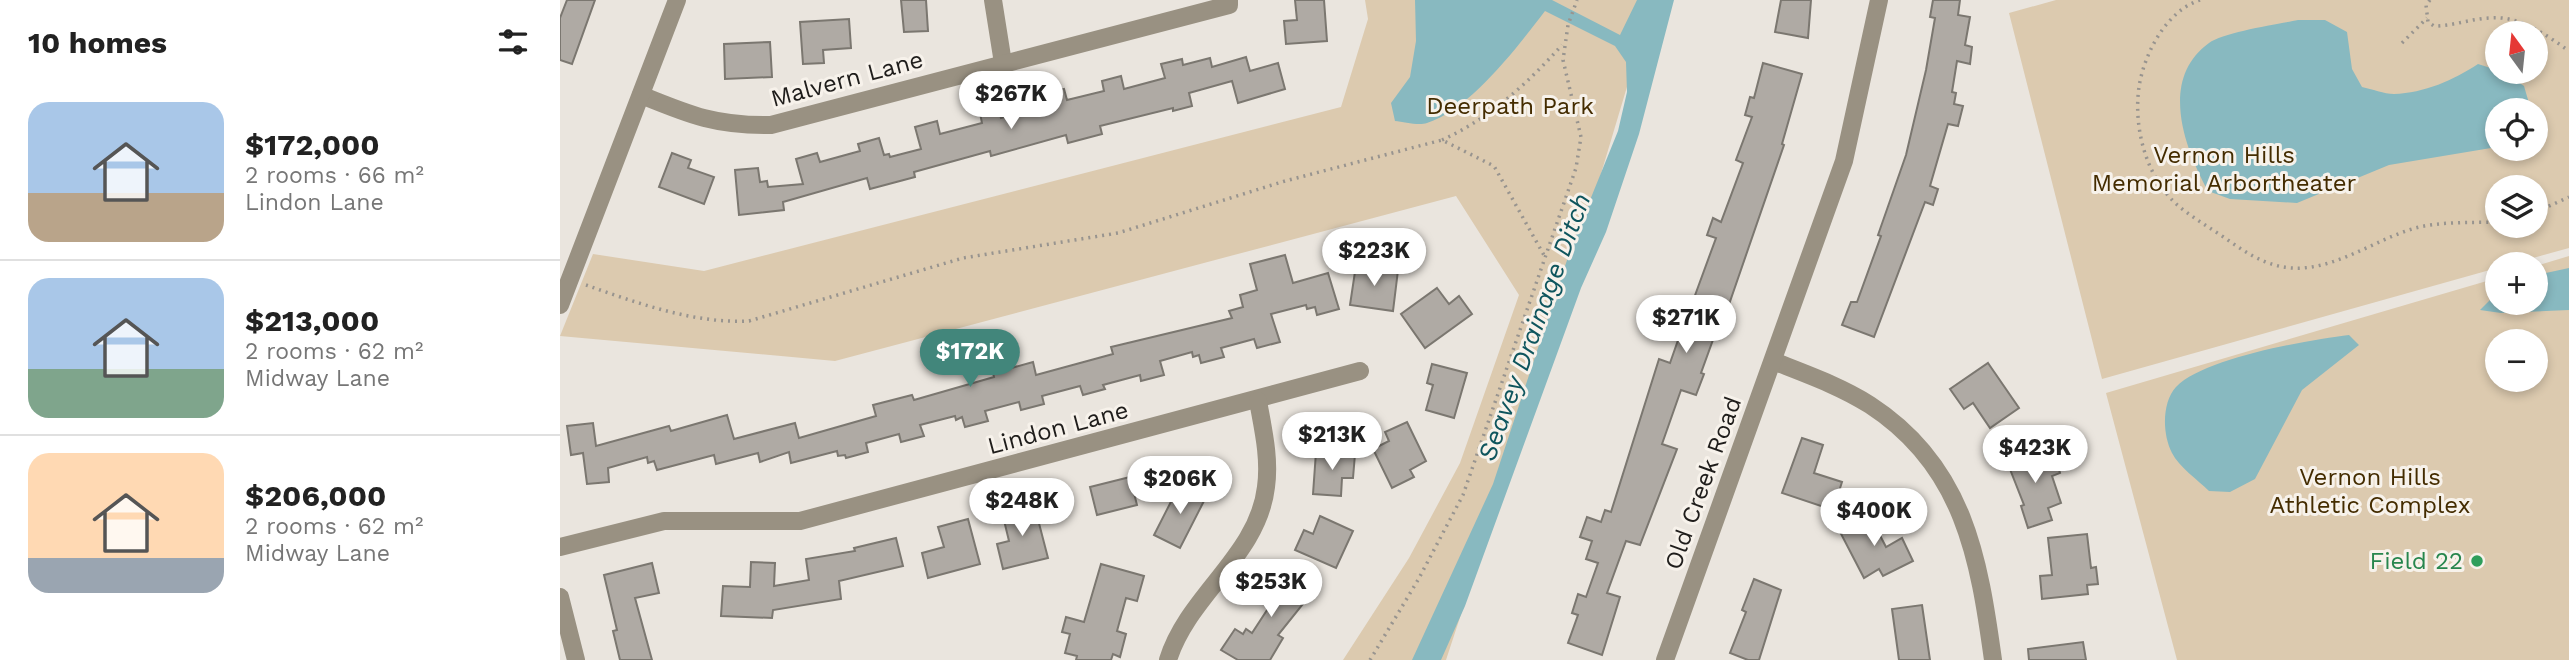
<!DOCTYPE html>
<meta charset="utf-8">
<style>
body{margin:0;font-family:"Work Sans",sans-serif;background:#f2f2f2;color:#222;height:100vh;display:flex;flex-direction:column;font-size:26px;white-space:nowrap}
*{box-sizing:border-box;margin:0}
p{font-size:23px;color:#767676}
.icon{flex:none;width:38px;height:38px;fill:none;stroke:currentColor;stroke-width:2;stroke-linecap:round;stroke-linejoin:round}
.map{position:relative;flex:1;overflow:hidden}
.details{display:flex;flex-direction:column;background:#fff;width:560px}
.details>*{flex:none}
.needle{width:46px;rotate:345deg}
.buttons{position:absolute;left:1925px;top:21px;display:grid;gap:14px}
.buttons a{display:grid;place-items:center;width:63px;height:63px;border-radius:50%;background:#fff;box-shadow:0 4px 10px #0003;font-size:35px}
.price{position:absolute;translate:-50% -60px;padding:0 16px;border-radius:24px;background:#fff;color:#222;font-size:23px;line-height:46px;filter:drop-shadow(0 2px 4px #0008)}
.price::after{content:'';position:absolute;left:50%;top:42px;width:21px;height:16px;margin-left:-10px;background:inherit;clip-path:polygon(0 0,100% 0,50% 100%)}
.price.selected{background:#42867b;color:#fff}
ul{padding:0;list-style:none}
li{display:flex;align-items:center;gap:21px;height:175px;padding:0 28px}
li+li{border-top:2px solid #e0e0e0}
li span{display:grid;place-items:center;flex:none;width:196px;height:140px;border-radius:21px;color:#555}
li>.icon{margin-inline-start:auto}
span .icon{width:84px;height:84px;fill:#fffc;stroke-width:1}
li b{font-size:30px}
h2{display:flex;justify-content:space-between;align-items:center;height:84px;padding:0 28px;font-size:30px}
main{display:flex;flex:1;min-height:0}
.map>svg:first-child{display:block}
.green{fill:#dccaaf;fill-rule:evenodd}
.water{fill:#88b9c0}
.building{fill:#afaaa4;stroke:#7b7770;stroke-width:2}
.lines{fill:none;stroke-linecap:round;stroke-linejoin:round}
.path{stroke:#98948f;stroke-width:3.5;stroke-dasharray:2 5;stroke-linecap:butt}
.minor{stroke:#999182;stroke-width:18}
.tertiary{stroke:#999182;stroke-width:18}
.leisure-dot{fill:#2e9e5b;stroke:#f7f2eb;stroke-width:2.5}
.labels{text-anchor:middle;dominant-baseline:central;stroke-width:6;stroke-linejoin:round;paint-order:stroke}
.street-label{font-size:24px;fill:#1f1d1b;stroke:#f7f2eb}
.park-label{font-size:24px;fill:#442c00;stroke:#f7f2eb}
.leisure-label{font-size:24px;fill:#27864d;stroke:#f7f2eb;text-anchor:end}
.water-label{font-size:26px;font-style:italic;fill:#0e555d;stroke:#f7f2eb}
</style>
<main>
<section class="details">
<h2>10 homes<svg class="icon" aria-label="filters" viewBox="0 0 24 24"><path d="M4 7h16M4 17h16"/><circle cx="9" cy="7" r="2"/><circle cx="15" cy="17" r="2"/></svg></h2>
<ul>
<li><span style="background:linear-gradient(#a9c7e8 65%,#b9a48a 0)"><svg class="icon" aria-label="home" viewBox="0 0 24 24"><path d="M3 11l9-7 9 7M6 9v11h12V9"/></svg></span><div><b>$172,000</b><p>2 rooms · 66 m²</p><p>Lindon Lane</p></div></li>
<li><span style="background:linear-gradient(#a9c7e8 65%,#7fa58c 0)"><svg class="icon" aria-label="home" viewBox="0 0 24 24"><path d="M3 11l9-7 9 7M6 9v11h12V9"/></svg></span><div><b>$213,000</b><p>2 rooms · 62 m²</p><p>Midway Lane</p></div></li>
<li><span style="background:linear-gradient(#ffd9b3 75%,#9aa5b1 0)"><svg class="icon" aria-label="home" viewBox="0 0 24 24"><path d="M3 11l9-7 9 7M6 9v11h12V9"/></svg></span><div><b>$206,000</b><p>2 rooms · 62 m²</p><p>Midway Lane</p></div></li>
</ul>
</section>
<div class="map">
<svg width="2009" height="660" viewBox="0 0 2009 660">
<rect width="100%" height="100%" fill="#eae5de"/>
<!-- green -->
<g class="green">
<path d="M805,0H1093L990,344L886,660H783L849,558L900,463L959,295L896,196L275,361L0,336L33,254L144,271L781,107L808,19Z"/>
<path d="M1496,0H2009V248L1951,264H1937V268L1542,379L1449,13ZM1937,33H1976V72H1937ZM1937,110H1976V149H1937ZM1937,187H1976V226H1937Z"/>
<path d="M2009,256V660H1617L1546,393L1937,278V303H1976V266ZM1937,341H1976V380H1937Z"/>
</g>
<!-- water -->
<g class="water">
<path d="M855,0H992L1060,35L1077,0H1114L1079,134L1046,232L1021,288L905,606L881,660H852L933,484L1013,242L1058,131L1067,92L1066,62L1055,46L985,11C958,46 911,109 867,123C859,126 844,122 835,121L831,103L850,77L856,41Z"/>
<path d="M1738,20H1765L1787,32L1792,69L1802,87C1812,89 1824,94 1834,94C1864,93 1894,80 1918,64L1943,72L1964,86L1971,110H1937V147L1829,165L1737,203L1670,199L1648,191C1624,147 1599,79 1649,43C1663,32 1719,24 1738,20Z"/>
<path d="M2009,268V310L1941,313L1920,310L1937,293V303H1976V275Z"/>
<path d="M1789,335L1799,345L1742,390L1695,479L1670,492L1649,491C1638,480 1619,467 1612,453C1602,434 1602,402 1616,387C1644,358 1748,340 1789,335Z"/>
</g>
<!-- building -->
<g class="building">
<path d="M7,0H35L12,64L0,60V18Z"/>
<path d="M341,0H366L368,31L344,32Z"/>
<path d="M735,0H764L767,41L726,44L724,21L737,20Z"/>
<path d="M1221,0H1251L1248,38L1215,32Z"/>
<path d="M1373,0H1400L1398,15L1410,17L1405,45L1412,47L1410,64L1397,61L1392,92L1396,93L1394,104L1403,106L1398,126L1388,124L1370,186L1378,189L1373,205L1365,202L1314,337L1282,325L1291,302H1297L1321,236L1318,235L1346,155L1366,70L1375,18L1370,17Z"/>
<path d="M289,19L291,48L263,50L264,63L243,64L240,22Z"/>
<path d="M210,42L212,77L165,79L164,44Z"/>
<path d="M686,57L690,71L718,63L725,89L678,103L672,81L629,93L632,106L613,111V108L540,126L542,134L508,143L506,135L431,156L430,151L354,172L355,177L310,189L307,178L223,202L224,210L179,215L175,170L198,168L200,182L207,181L208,187L243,184L236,159L257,153L260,162L300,151L298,144L319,138L324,155L329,154L330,157L361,149L355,127L377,121L380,134L422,123L420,113L438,108L441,118L483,106L480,95L504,89L507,100L544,91L542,81L561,76L564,89L605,78L601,64L622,59L623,65L650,58L652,67Z"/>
<path d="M1203,63L1242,74L1222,144L1224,145L1165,316L1162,315L1141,373L1144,374L1136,395L1121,390L1102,444L1117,449L1080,545L1066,541L1047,593L1060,597L1042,655L1008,643L1018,615L1012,613L1018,594L1026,597L1038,563L1026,559L1032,541L1020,537L1027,517L1041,522L1045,510L1051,512L1099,359L1110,363L1123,326L1116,324L1122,306L1130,309L1156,238L1147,235L1153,218L1161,222L1183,163L1176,160L1192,117L1185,115L1190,97L1194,98Z"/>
<path d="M112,153L131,160L128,168L154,177L144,204L99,187Z"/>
<path d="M725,255L733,283L768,273L779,309L757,315L755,307L747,309L746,305L711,314L720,342L697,348L694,339L661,348L664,357L641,363L639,355L633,357L632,352L600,361L604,375L581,381L580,375L543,385L545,389L523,395L520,386L482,396L484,404L461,410L459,402L425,411L428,421L405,427L402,417L396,420L395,416L360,425L364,436L341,442L339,434L306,443L308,452L286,458L285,455L278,456L277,451L231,463L229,452L200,462L198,453L156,464L154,455L97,470L94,461L88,463L87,457L48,468L49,482L27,484L23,453L11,455L7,426L33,423L36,446L109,426L111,431L167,415L174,439L235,423L239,438L316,416L313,405L352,395L354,400L434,377L433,373L473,362L476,375L553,354L551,347L672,318L669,311L683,307L680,295L697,290L690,264Z"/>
<path d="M796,265L838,270L833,311L790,305Z"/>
<path d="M877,288L889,304L899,296L912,314L865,348L841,314Z"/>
<path d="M1428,363L1459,408L1430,428L1413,403L1404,409L1390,389Z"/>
<path d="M872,364L907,373L894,418L866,410L873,385L867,383Z"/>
<path d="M847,422L866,461L850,470L854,477L832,488L813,449L829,441L825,432Z"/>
<path d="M1242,438L1263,445L1254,473L1282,482L1273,510L1222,493Z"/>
<path d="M1479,449L1483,461L1495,457L1500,473L1492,476L1501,503L1488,508L1492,520L1468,528L1461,506L1464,505L1446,459Z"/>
<path d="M756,452L795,454L793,478H782L781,496L753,494Z"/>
<path d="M570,477L577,505L537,515L530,487Z"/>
<path d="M620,484L646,497L620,548L594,535Z"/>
<path d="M474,504L488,558L443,569L437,544L449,541L442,512Z"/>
<path d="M1309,514L1326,547L1342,538L1353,561L1323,576L1319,569L1304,578L1279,530Z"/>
<path d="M760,516L793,531L776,568L735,550L744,530L753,534Z"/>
<path d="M408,519L420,564L368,578L362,553L384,547L378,527Z"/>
<path d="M1527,534L1531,568L1536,567L1538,584L1527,585L1528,594L1482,599L1480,576L1492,575L1488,538Z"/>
<path d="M336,538L343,566L279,581L281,599L213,610L212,618L161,616L163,586L190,587L191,562L215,563L214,586L249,580L246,559L295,551L294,548Z"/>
<path d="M92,563L99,593L75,598L92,660H60L53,631L57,630L44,575Z"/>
<path d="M541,564L584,576L577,601L566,598L557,631L566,634L560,657L553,654L551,660H516L517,656L505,653L510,634L502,632L506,617L524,622Z"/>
<path d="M728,567L755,589L718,635L723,638L710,660H678L661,650L675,629L683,634L686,629L692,633L709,607L697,597L712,579L716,583Z"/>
<path d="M1194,579L1221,590L1199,660H1188L1170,653L1186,612L1182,610Z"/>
<path d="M1362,605L1370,660H1339L1332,609Z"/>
<path d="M1523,642L1526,660H1469L1468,649Z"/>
</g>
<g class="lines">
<!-- path -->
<g class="path">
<path d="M1640,0C1606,11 1584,54 1579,87C1573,129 1587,181 1621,208C1635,219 1650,228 1665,238C1689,255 1712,270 1743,268C1782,265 1816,240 1852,229C1878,221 1911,223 1937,222"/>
<path d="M1870,0L1866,5L1868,22L1874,26C1893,26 1910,19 1929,18C1959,15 1985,34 2009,51"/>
<path d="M1842,43L1867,18"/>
<path d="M882,140C929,119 968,83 1002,45"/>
<path d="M1976,212L2009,197"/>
<path d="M26,285C77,303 135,324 189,321L403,258L558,233L725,181L882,140L934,166L985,257"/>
<path d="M810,660L858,580L903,495L1016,168L1021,137L1003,60L1008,25L1017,0"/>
</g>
<!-- minor -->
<g class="minor">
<path d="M433,0L443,63"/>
<path d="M81,95C130,115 156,126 211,125L669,5V0"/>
<path d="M1213,361C1246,374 1280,386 1310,405C1404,466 1419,558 1433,660"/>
<path d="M0,547L104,521H240L800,371"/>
<path d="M608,660C628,595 698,556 706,487C710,458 703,429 698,401"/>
<path d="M1105,660L1284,161L1319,0"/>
</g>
<!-- tertiary -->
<g class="tertiary">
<path d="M0,305L117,0"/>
<path d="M0,597L16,660"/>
</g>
</g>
<!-- markers -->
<circle class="leisure-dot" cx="1917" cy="561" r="7"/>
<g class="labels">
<!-- street labels -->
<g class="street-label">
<text transform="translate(287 79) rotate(-15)">Malvern Lane</text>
<text transform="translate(498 428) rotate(-15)">Lindon Lane</text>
<text transform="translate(1143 483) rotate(-70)">Old Creek Road</text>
</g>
<!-- park labels -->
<g class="park-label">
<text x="950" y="106">Deerpath Park</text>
<text x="1664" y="155">Vernon Hills<tspan x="1664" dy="28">Memorial Arbortheater</tspan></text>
<text x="1810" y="477">Vernon Hills<tspan x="1810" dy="28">Athletic Complex</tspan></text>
</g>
<!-- leisure labels -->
<g class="leisure-label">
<text x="1903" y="561">Field 22</text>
</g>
<!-- water labels -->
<g class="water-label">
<text transform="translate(974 327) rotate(-70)">Seavey Drainage Ditch</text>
</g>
</g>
</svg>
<div class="buttons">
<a><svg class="needle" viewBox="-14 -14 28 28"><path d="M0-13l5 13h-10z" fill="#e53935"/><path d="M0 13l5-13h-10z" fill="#767676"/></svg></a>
<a><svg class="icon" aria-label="locate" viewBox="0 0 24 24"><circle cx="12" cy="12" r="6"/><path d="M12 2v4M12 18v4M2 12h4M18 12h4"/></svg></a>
<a><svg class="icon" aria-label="layers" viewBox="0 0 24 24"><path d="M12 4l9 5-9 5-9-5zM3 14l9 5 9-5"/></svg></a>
<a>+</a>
<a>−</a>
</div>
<b class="price" style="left:451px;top:131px">$267K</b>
<b class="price" style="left:814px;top:288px">$223K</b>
<b class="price" style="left:1126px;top:355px">$271K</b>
<b class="price selected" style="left:410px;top:389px">$172K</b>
<b class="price" style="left:772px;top:472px">$213K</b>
<b class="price" style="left:1475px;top:485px">$423K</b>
<b class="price" style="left:620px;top:516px">$206K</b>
<b class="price" style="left:462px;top:538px">$248K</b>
<b class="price" style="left:1314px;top:548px">$400K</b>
<b class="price" style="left:711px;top:619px">$253K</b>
</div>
</main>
